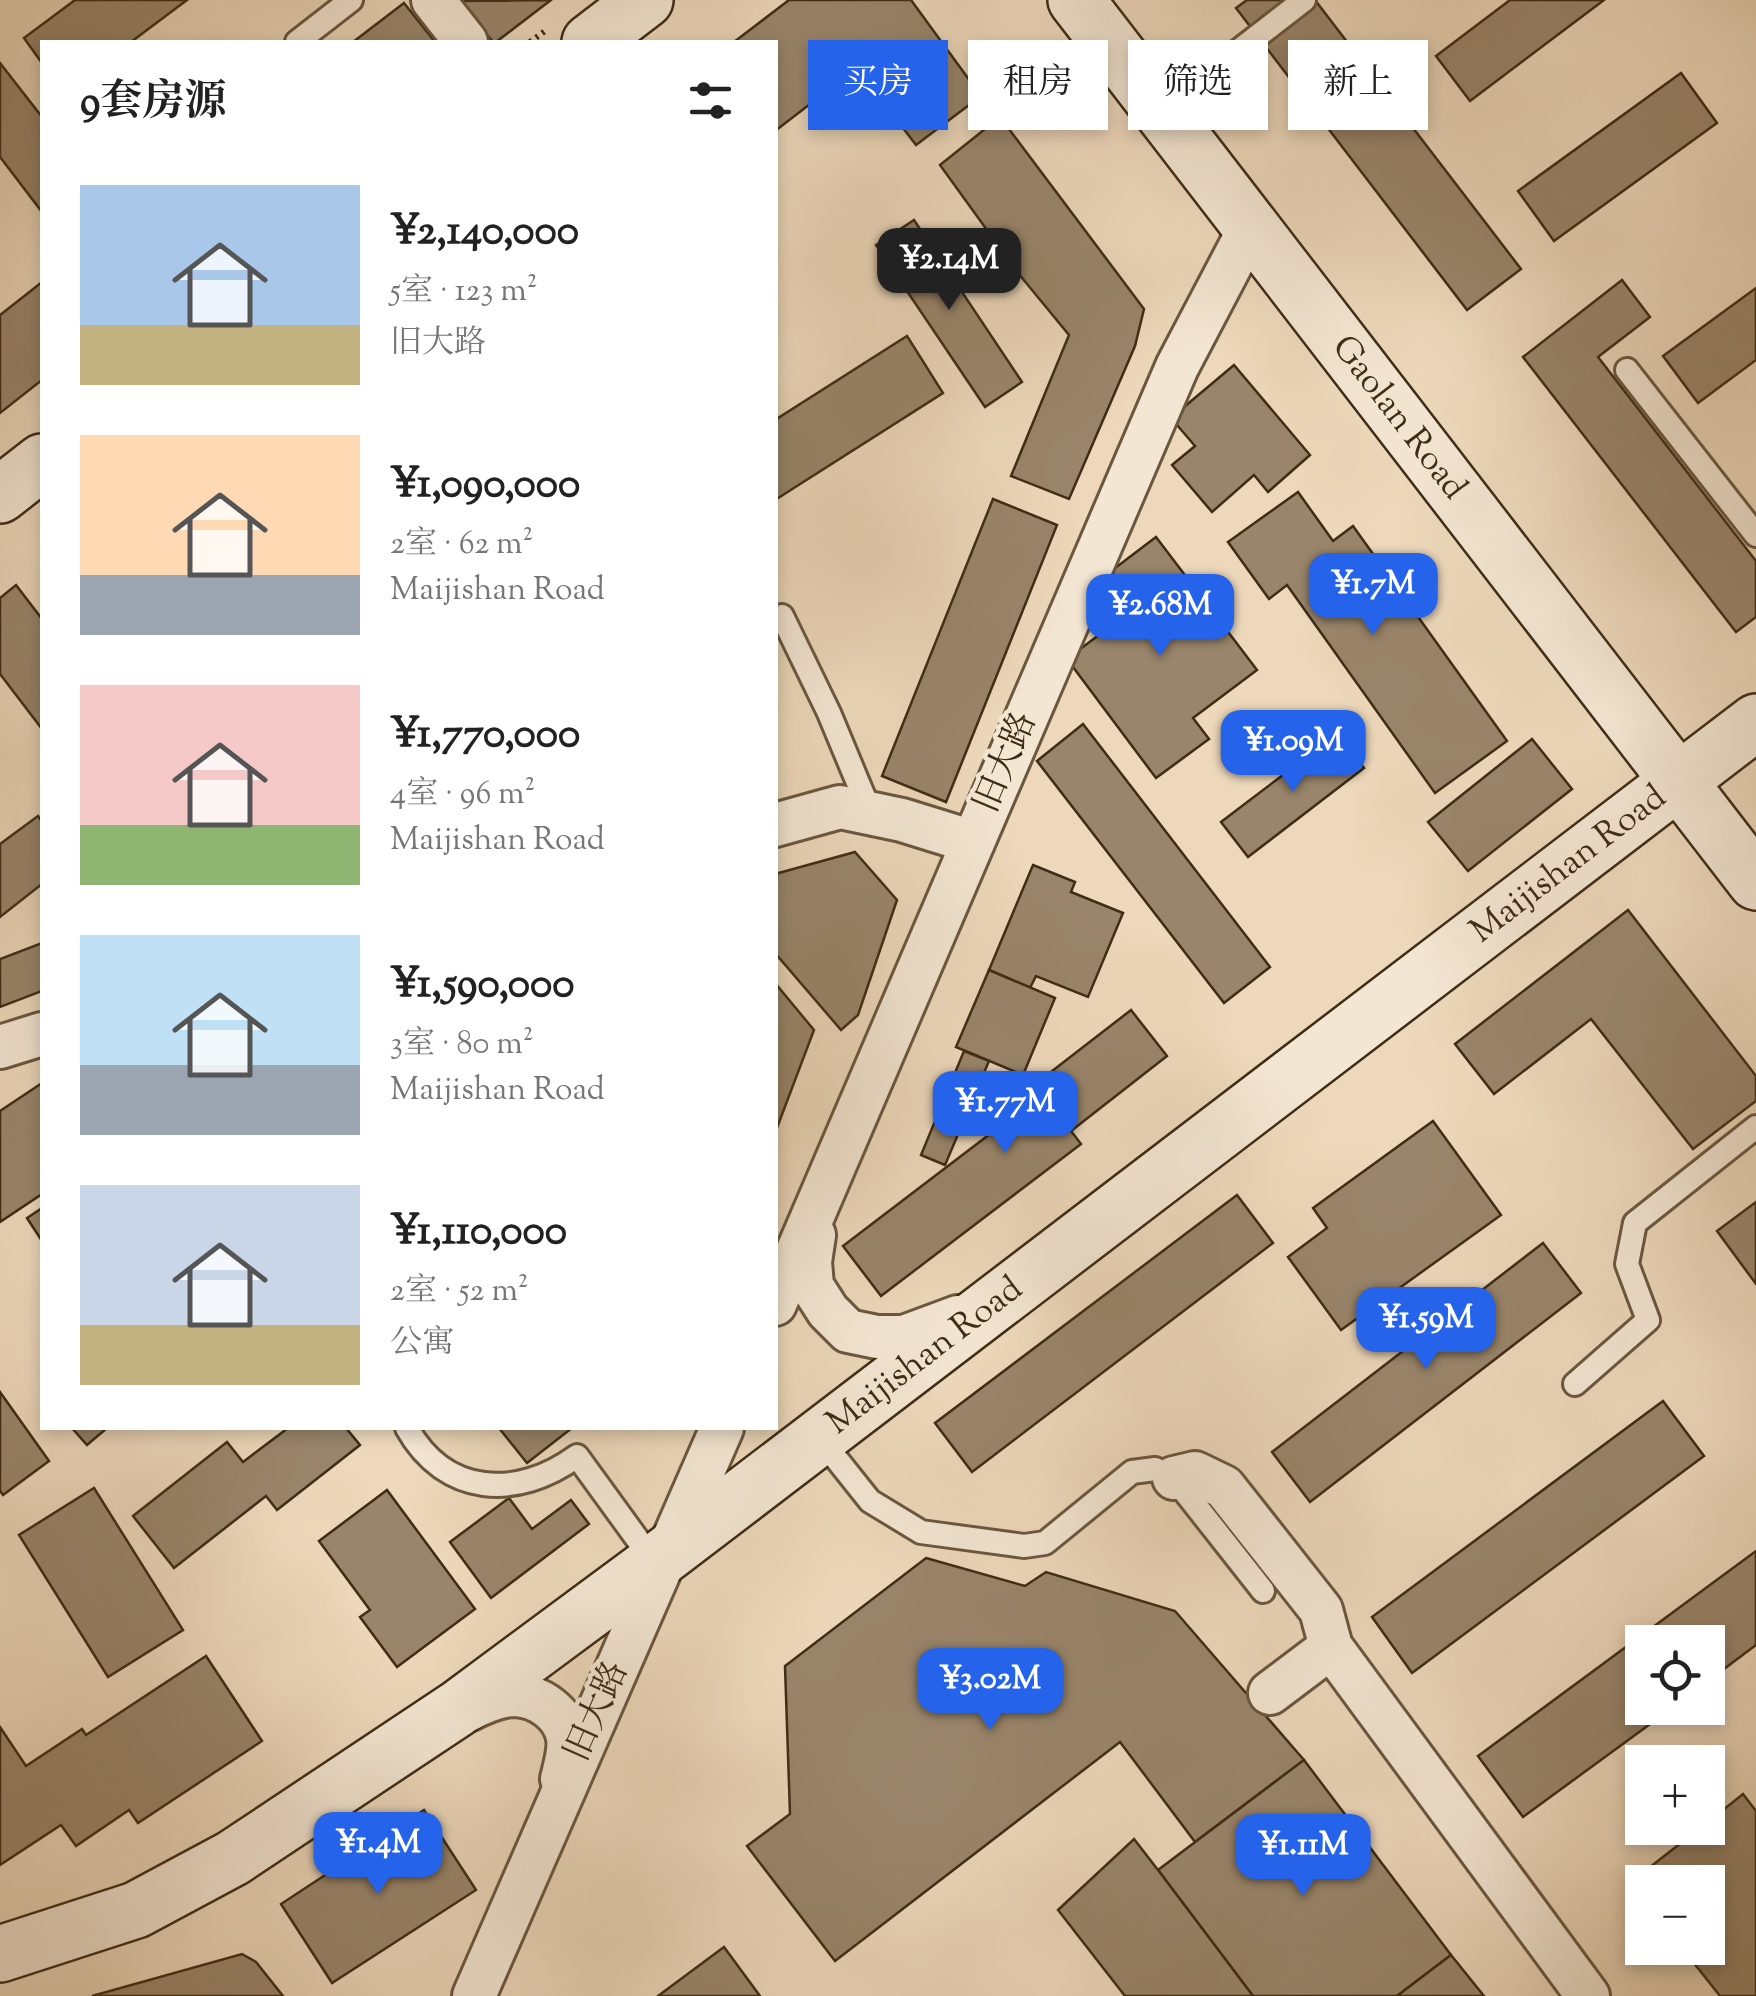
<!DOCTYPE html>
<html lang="zh">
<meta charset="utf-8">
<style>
body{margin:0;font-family:"Sorts Mill Goudy","Noto Serif SC",serif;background:#f2f2f2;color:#222;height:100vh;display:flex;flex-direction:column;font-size:38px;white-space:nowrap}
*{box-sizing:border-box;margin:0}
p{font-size:32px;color:#767676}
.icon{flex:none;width:55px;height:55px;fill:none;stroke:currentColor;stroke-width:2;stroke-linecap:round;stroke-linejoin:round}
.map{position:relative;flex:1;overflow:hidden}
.side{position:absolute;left:40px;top:40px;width:738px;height:1390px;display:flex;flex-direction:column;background:#fff;border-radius:0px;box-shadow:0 5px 15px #0003}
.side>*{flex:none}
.guide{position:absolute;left:808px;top:40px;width:798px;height:90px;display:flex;gap:20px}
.fabs{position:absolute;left:1625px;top:1625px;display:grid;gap:20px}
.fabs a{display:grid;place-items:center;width:100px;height:100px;border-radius:0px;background:#fff;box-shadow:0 5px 15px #0003;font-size:50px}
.price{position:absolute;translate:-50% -85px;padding:0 22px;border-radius:20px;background:#2563eb;color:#fff;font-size:32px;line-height:65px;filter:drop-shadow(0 2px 5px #0008)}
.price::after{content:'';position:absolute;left:50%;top:60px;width:30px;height:22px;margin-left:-15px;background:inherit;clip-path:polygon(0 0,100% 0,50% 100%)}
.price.selected{background:#222;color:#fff}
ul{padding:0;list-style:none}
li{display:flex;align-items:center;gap:30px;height:250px;padding:0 40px}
li span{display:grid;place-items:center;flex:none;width:280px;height:200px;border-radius:0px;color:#555}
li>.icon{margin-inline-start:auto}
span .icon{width:120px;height:120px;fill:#fffc;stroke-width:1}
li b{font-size:42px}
h2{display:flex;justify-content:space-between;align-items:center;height:120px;padding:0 40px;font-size:42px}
.chip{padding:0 35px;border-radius:0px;background:#fff;box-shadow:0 5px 15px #0003;font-size:35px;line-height:90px}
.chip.selected{background:#2563eb;color:#fff}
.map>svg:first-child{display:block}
.building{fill:#99856b;stroke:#3e2c15;stroke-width:2.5}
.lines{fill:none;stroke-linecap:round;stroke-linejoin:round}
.lane-casing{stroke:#6a573e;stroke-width:28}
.street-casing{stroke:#6a573e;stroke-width:48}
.secondary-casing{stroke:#3e2c15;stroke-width:60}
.path{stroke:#3e2c15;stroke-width:6;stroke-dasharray:2.5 5;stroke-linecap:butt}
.lane{stroke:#f3e6d3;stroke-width:22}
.street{stroke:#f3e6d3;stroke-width:42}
.secondary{stroke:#f3e6d3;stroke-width:55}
.labels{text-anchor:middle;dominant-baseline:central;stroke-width:9;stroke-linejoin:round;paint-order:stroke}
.street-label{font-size:35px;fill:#3e2c15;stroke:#f3e6d3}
</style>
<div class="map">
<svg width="1756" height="1996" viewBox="0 0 1756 1996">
<rect width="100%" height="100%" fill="#edd8bb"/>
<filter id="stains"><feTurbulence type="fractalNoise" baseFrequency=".002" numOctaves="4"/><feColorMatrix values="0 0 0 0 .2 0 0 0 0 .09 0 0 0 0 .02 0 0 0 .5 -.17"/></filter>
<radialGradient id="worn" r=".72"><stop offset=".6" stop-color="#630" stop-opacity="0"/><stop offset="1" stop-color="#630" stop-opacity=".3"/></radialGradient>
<!-- building -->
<g class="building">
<path d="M75,0H187L131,42H42V63L24,38Z"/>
<path d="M551,0L496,42H493L460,1Z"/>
<path d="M789,0H911L981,96L916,145L857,68L775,131V42H734Z"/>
<path d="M1247,0H1315L1521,269L1467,310L1236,8Z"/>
<path d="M1510,0H1604L1470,101L1436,56Z"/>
<path d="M404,3L435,42H353Z"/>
<path d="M0,63L42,117V212L0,157Z"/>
<path d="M1681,73L1717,123L1554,241L1518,191Z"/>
<path d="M1000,117L1144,309L1135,346L1069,499L1011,476L1069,335L1018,273L940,165Z"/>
<path d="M914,220L1022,382L985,407L876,245Z"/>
<path d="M1622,280L1650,317L1598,357L1756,561V617L1736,632L1523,357Z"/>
<path d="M42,282V380L0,413V315Z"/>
<path d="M1756,288V360L1698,403L1663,356Z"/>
<path d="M907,336L943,393L775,500V420Z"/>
<path d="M1234,365L1310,455L1268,492L1254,475L1212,512L1172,465L1195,446L1171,418Z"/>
<path d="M1298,492L1333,541L1353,526L1507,741L1435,793L1287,585L1269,599L1228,542Z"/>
<path d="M993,499L1057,525L946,802L882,776Z"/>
<path d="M1156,537L1257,670L1193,718L1209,739L1156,778L1067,659L1128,613L1102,578Z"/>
<path d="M16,585L42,619V729L0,674V598Z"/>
<path d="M1083,724L1270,967L1224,1003L1037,761Z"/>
<path d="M1338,733L1364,768L1248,857L1221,822Z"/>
<path d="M1532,739L1572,789L1468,871L1428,822Z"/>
<path d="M38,816L42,822V884L0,917V844Z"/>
<path d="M855,852L897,900L858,1015L841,1030L775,953V874Z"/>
<path d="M1033,865L1075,882L1071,892L1123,913L1088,997L1036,976L1030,988L989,970Z"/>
<path d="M1628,910L1756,1076V1101L1693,1149L1591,1019L1494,1094L1455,1044Z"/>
<path d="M42,943V991L0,1007V959Z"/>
<path d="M989,970L1055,998L1023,1075L956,1047Z"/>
<path d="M775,983L814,1030L775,1133Z"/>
<path d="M1131,1010L1167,1056L1071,1131L1081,1144L881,1296L843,1246L1032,1102L1025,1092Z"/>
<path d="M964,1051L989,1061L945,1165L921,1155Z"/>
<path d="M42,1083V1194L0,1222V1111Z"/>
<path d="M1433,1121L1501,1215L1341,1330L1288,1257L1327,1228L1313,1208Z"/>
<path d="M1237,1195L1273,1243L972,1472L935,1423Z"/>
<path d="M1756,1202V1284L1717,1231Z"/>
<path d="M42,1208V1241L27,1218Z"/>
<path d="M1543,1243L1581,1293L1310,1502L1272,1452Z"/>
<path d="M0,1392L49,1461L3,1495L0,1491Z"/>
<path d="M1663,1401L1704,1456L1412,1673L1372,1617Z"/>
<path d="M72,1428H107L87,1445Z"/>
<path d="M288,1428H346L360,1445L277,1510L266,1496L174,1568L133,1516L227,1442L243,1462Z"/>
<path d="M499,1428H572L527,1463Z"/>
<path d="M94,1488L183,1630L108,1677L19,1535Z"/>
<path d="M387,1490L475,1609L397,1667L360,1617L370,1610L319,1541Z"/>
<path d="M509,1498L532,1529L571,1500L589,1524L491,1598L450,1542Z"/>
<path d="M1756,1551V1645L1708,1681V1642H1642V1708H1672L1523,1817L1478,1756Z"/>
<path d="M926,1558L1025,1586L1046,1572L1175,1611L1304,1760L1195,1842L1120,1742L835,1961L747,1846L790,1814L785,1666Z"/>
<path d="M206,1656L262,1741L138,1823L129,1810L76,1846L61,1825L0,1865V1727L26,1766L82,1729L86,1735Z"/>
<path d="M1304,1760L1451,1955L1397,1996H1253L1158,1870Z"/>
<path d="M1743,1794L1756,1811V1996H1720L1682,1948H1708V1882H1642V1897L1631,1882L1700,1828H1708V1822Z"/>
<path d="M424,1810L476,1890L332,1983L281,1904Z"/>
<path d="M1134,1839L1158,1870L1253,1996H1125L1058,1910Z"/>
<path d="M724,1947L760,1996H658Z"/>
<path d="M242,1954L256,1962L283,1996H92Z"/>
<path d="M1451,1955L1484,1996H1397Z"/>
</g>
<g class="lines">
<defs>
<g id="lane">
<path d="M297,42L351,0"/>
<path d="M1161,111L1304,0"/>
<path d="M1627,370L1756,535"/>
<path d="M775,619L782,616L829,713L871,814"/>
<path d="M1575,1384L1648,1320L1627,1264L1635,1223L1756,1127"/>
<path d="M407,1428C445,1496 517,1500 577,1456L654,1562"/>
<path d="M819,1437L870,1501L921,1532L1024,1546L1045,1543L1132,1472L1155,1469L1174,1478L1263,1591"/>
</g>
<g id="street">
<path d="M433,0L466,42"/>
<path d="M775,825L840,807L902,820L973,842"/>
<path d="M0,1047L42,1034"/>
<path d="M814,1235L810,1262L812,1286L828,1311L848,1331L877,1337H904L958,1317"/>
<path d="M775,1304L1177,367L1250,228"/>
<path d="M1174,1478L1195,1473L1224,1487L1321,1610L1331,1647L1588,1996"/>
<path d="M1270,1693L1331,1647"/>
<path d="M468,1710C483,1702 498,1695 515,1695C539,1696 564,1713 568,1738C570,1751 565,1766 562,1779"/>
<path d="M474,1996L722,1428"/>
</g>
<g id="secondary">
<path id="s1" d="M1076,0L1756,882"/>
<path d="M590,42L645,0"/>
<path d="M0,495L42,462"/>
<path id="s2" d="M0,1954L136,1910L233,1858L457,1709L669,1552L1756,722"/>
</g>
</defs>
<!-- lane casing -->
<use href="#lane" class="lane-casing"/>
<!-- street casing -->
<use href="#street" class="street-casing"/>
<!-- secondary casing -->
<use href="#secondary" class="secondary-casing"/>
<!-- path -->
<path class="path" d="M530,42L545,31"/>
<!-- lane -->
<use href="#lane" class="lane"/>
<!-- street -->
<use href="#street" class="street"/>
<!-- secondary -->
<use href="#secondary" class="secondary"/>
</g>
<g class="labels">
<!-- street labels -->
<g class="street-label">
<text stroke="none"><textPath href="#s1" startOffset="528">Gaolan Road</textPath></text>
<text transform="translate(1007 763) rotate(-67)">旧大路</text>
<text stroke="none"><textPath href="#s2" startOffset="1918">Maijishan Road</textPath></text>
<text stroke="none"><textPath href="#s2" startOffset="1108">Maijishan Road</textPath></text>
<text transform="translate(598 1712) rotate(-66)">旧大路</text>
</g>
</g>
<rect width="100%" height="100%" filter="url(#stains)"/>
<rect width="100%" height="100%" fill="url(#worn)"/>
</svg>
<div class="fabs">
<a><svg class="icon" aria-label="locate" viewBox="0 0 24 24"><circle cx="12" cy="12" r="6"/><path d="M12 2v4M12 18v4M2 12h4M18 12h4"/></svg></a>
<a>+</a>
<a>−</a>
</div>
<b class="price selected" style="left:949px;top:313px">¥2.14M</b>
<b class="price" style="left:1373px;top:638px">¥1.7M</b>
<b class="price" style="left:1160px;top:659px">¥2.68M</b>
<b class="price" style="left:1293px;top:795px">¥1.09M</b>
<b class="price" style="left:1005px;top:1156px">¥1.77M</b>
<b class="price" style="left:1426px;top:1372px">¥1.59M</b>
<b class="price" style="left:990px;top:1733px">¥3.02M</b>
<b class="price" style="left:378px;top:1897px">¥1.4M</b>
<b class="price" style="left:1303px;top:1899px">¥1.11M</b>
<div class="guide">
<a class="chip selected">买房</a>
<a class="chip">租房</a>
<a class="chip">筛选</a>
<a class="chip">新上</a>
</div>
<section class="side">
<h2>9套房源<svg class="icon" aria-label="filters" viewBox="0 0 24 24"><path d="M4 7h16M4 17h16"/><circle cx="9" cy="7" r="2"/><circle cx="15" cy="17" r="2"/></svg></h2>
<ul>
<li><span style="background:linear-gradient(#a9c7e8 70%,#c2b280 0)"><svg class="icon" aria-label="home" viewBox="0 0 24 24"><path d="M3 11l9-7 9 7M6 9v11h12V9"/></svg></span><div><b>¥2,140,000</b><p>5室 · 123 m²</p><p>旧大路</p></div></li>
<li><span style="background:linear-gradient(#ffd9b3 70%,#9aa5b1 0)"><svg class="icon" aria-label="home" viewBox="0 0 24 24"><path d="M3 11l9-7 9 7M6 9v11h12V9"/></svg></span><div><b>¥1,090,000</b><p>2室 · 62 m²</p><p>Maijishan Road</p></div></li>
<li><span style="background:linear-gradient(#f6c9c9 70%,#8fb573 0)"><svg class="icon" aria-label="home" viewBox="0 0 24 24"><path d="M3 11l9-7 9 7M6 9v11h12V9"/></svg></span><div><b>¥1,770,000</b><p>4室 · 96 m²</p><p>Maijishan Road</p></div></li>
<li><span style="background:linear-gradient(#bfe0f5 65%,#9aa5b1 0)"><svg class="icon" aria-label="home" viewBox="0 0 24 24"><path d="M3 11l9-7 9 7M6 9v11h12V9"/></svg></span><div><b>¥1,590,000</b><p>3室 · 80 m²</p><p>Maijishan Road</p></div></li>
<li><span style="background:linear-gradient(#c9d6e8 70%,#c2b280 0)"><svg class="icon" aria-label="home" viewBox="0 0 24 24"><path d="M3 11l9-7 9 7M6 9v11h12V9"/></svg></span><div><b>¥1,110,000</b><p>2室 · 52 m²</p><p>公寓</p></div></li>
</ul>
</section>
</div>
